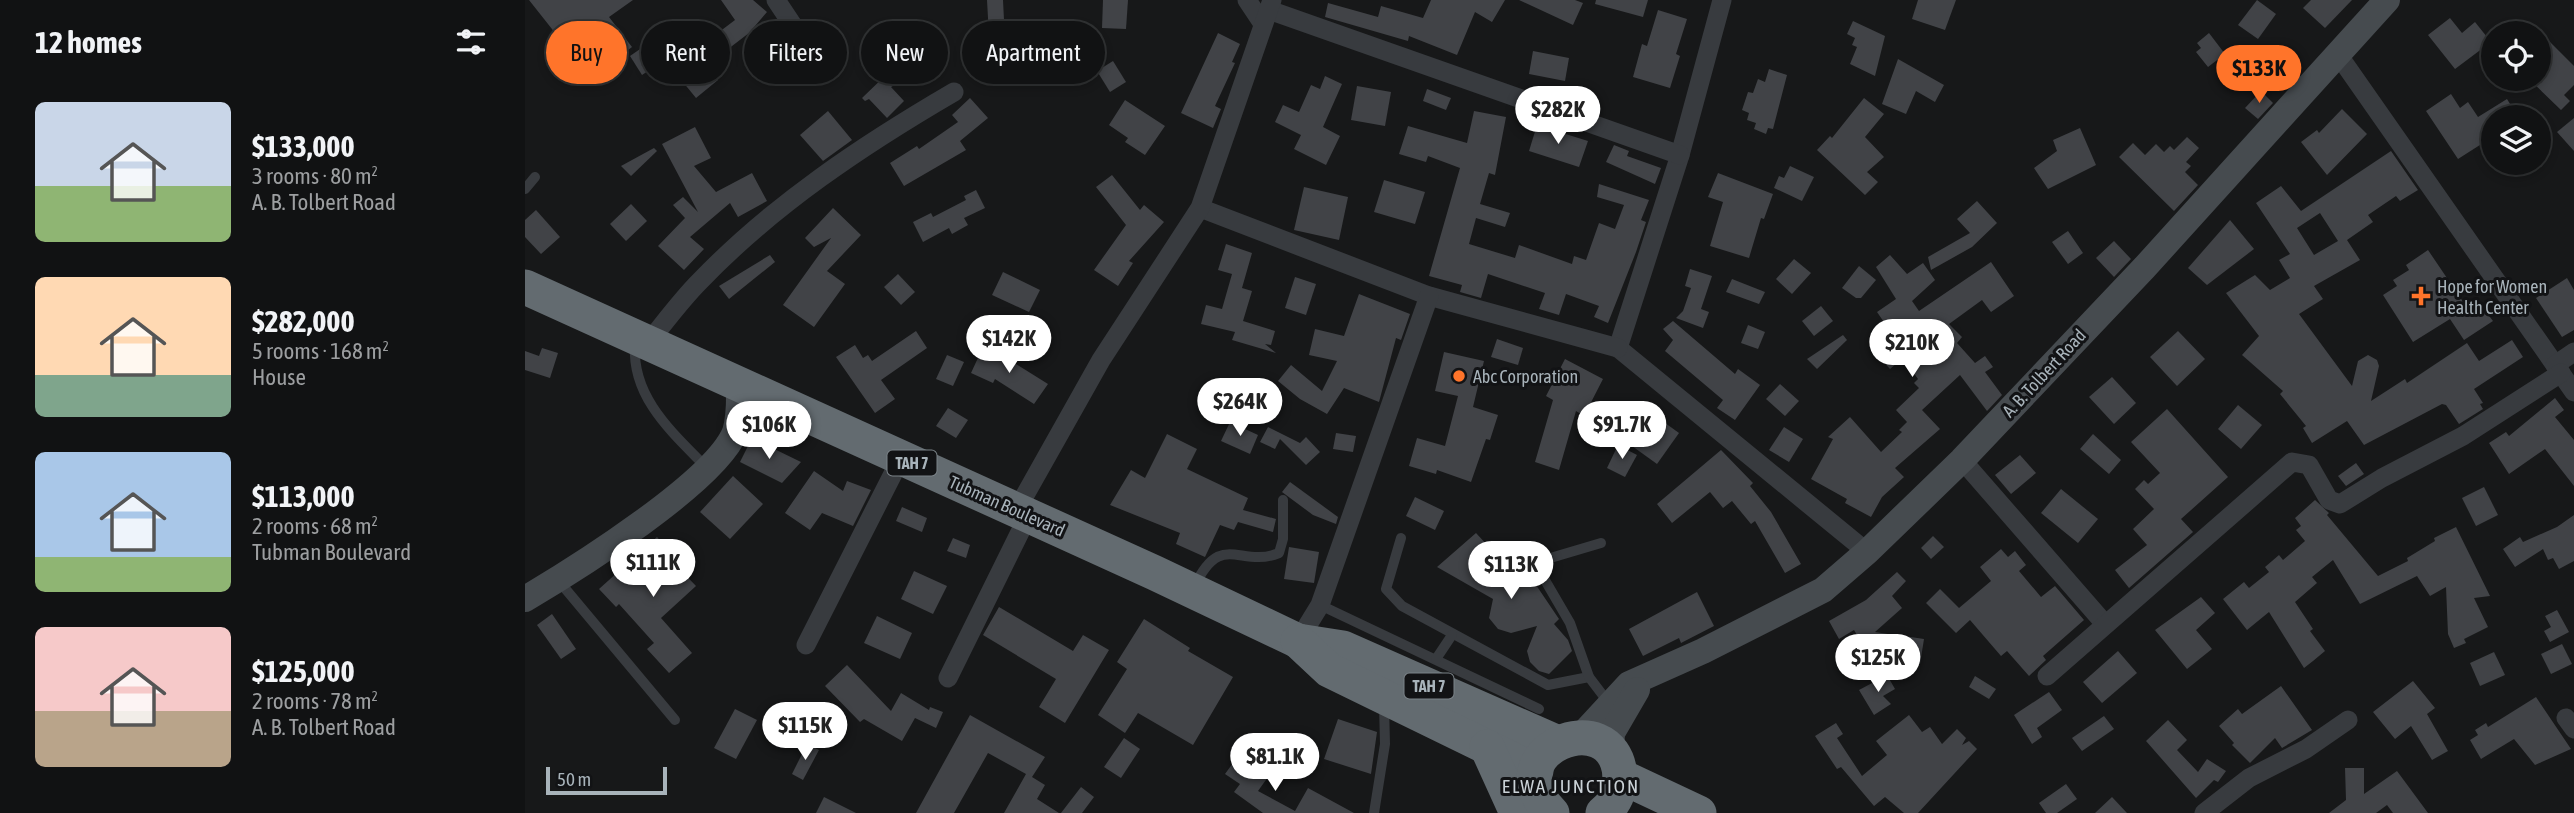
<!DOCTYPE html>
<meta charset="utf-8">
<style>
body{margin:0;font-family:"Asap Condensed",sans-serif;background:#1e2021;color:#f1f3f6;height:100vh;display:flex;flex-direction:column;font-size:26px;white-space:nowrap}
*{box-sizing:border-box;margin:0}
p{font-size:23px;color:#9c9ea0}
.icon{flex:none;width:38px;height:38px;fill:none;stroke:currentColor;stroke-width:2;stroke-linecap:round;stroke-linejoin:round}
.map{position:relative;flex:1;overflow:hidden}
.side{display:flex;flex-direction:column;background:#111213;width:525px}
.side>*{flex:none}
.hud{position:absolute;left:21px;top:21px;width:665px;height:63px;display:flex;gap:14px}
.buttons{position:absolute;left:1956px;top:21px;display:grid;gap:14px}
.buttons a{display:grid;place-items:center;width:70px;height:70px;border-radius:50%;background:#111213;box-shadow:0 4px 10px #0003,0 0 0 2px #303233;font-size:35px}
.scale{position:absolute;left:21px;bottom:18px;width:121px;box-sizing:border-box;padding-left:7px;border:4px solid #a8b3ba;border-top:0;font-size:19px;line-height:24px;white-space:nowrap;color:#a8b3ba;-webkit-text-stroke:5px #121315;paint-order:stroke}
.price{position:absolute;translate:-50% -60px;padding:0 16px;border-radius:24px;background:#fff;color:#222;font-size:23px;line-height:46px;filter:drop-shadow(0 2px 4px #0008)}
.price::after{content:'';position:absolute;left:50%;top:42px;width:21px;height:16px;margin-left:-10px;background:inherit;clip-path:polygon(0 0,100% 0,50% 100%)}
.price.on{background:#ff742a;color:#111}
ul{padding:0;list-style:none}
li{display:flex;align-items:center;gap:21px;height:175px;padding:0 35px}
li span{display:grid;place-items:center;flex:none;width:196px;height:140px;border-radius:10px;color:#555}
li>.icon{margin-inline-start:auto}
span .icon{width:84px;height:84px;fill:#fffc;stroke-width:1}
li b{font-size:30px}
h2{display:flex;justify-content:space-between;align-items:center;height:84px;padding:0 35px;font-size:30px}
.tag{padding:0 24px;border-radius:32px;background:#111213;box-shadow:0 4px 10px #0003,0 0 0 2px #303233;font-size:24px;line-height:63px}
.tag.on{background:#ff742a;color:#111}
main{display:flex;flex:1;min-height:0}
.map>svg:first-child{display:block}
.building{fill:#414347;fill-rule:evenodd}
.lines{fill:none;stroke-linecap:round;stroke-linejoin:round}
.lane{stroke:#383b3f;stroke-width:10}
.street{stroke:#383b3f;stroke-width:19}
.secondary{stroke:#464b4f;stroke-width:26}
.highway{stroke:#636b70;stroke-width:35}
.poi-dot{fill:#ff742a;stroke:#121315;stroke-width:2.5}
.labels{text-anchor:middle;dominant-baseline:central;stroke-width:6;stroke-linejoin:round;paint-order:stroke}
.shield{fill:#121315;stroke:#7b8388;stroke-width:2}
.shield-label{font-size:16px;font-weight:bold;fill:#a8b3ba}
.poi-label{font-size:18px;fill:#a8b3ba;stroke:#121315;text-anchor:start}
.street-label{font-size:18px;fill:#a8b3ba;stroke:#121315}
.neighbourhood-label{font-size:19px;letter-spacing:2px;fill:#cad1d6;stroke:#121315}
</style>
<main>
<section class="side">
<h2>12 homes<svg class="icon" aria-label="filters" viewBox="0 0 24 24"><path d="M4 7h16M4 17h16"/><circle cx="9" cy="7" r="2"/><circle cx="15" cy="17" r="2"/></svg></h2>
<ul>
<li><span style="background:linear-gradient(#c9d6e8 60%,#8fb573 0)"><svg class="icon" aria-label="home" viewBox="0 0 24 24"><path d="M3 11l9-7 9 7M6 9v11h12V9"/></svg></span><div><b>$133,000</b><p>3 rooms · 80 m²</p><p>A. B. Tolbert Road</p></div></li>
<li><span style="background:linear-gradient(#ffd9b3 70%,#7fa58c 0)"><svg class="icon" aria-label="home" viewBox="0 0 24 24"><path d="M3 11l9-7 9 7M6 9v11h12V9"/></svg></span><div><b>$282,000</b><p>5 rooms · 168 m²</p><p>House</p></div></li>
<li><span style="background:linear-gradient(#a9c7e8 75%,#8fb573 0)"><svg class="icon" aria-label="home" viewBox="0 0 24 24"><path d="M3 11l9-7 9 7M6 9v11h12V9"/></svg></span><div><b>$113,000</b><p>2 rooms · 68 m²</p><p>Tubman Boulevard</p></div></li>
<li><span style="background:linear-gradient(#f6c9c9 60%,#b9a48a 0)"><svg class="icon" aria-label="home" viewBox="0 0 24 24"><path d="M3 11l9-7 9 7M6 9v11h12V9"/></svg></span><div><b>$125,000</b><p>2 rooms · 78 m²</p><p>A. B. Tolbert Road</p></div></li>
</ul>
</section>
<div class="map">
<svg width="2049" height="813" viewBox="0 0 2049 813">
<rect width="100%" height="100%" fill="#171819"/>
<!-- building -->
<g class="building">
<path d="M4,0H108L84,17L107,47L81,67L58,37L42,48Z"/>
<path d="M196,0H228L242,12L224,33L181,66L193,80L171,98L144,65L166,48L169,51L210,20Z"/>
<path d="M462,0H478L479,20H471L485,55L463,64L453,40L464,36Z"/>
<path d="M578,0H603L601,29L577,28Z"/>
<path d="M906,0H980L967,22L950,12L932,55L884,36L883,41L800,17L803,3L853,17L856,6L898,18Z"/>
<path d="M994,0H1050L1058,3L1048,25Z"/>
<path d="M1071,0H1123L1118,17L1070,4Z"/>
<path d="M1393,0H1431L1420,30L1387,19Z"/>
<path d="M1732,0L1751,14L1733,39L1713,25Z"/>
<path d="M1786,0H1827L1800,28L1778,8Z"/>
<path d="M1133,10L1162,19L1151,54L1155,56L1145,88L1108,77L1117,44L1122,46Z"/>
<path d="M1925,18L1937,33L1950,22L1966,42L1930,69L1903,35Z"/>
<path d="M1328,21L1360,36L1350,76L1325,64L1332,47L1327,45L1330,38L1322,34Z"/>
<path d="M693,33L715,44L707,62L710,63L690,106L696,109L688,128L656,113Z"/>
<path d="M1684,33L1700,54L1683,67L1671,52L1676,48L1672,43Z"/>
<path d="M131,38L144,57L117,75L105,56Z"/>
<path d="M2023,40L2049,66V85L2039,95L2045,101L2036,110L2004,79H2014V49Z"/>
<path d="M1008,51L1044,58L1040,81L1004,74Z"/>
<path d="M381,54L391,73L366,87L379,101L362,118L344,99L340,101L337,98L363,73L359,67Z"/>
<path d="M1373,59L1419,85L1410,102L1391,91L1381,114L1357,104Z"/>
<path d="M588,61L601,82L585,92L572,71Z"/>
<path d="M1244,69L1262,75L1248,129L1243,128L1241,134L1229,129L1231,123L1222,120L1224,113L1217,110L1223,92L1228,93L1233,79L1240,82Z"/>
<path d="M800,76L817,84L798,127L815,136L801,165L769,149L776,135L750,122L758,105L774,112L786,85L795,89Z"/>
<path d="M832,86L866,92L860,126L826,120Z"/>
<path d="M902,89L926,98L921,110L898,101Z"/>
<path d="M1736,91L1748,103L1733,119L1720,108Z"/>
<path d="M1926,94L1935,108L1943,102L1953,117L1982,99L1993,117H1969V136L1933,159L1901,111Z"/>
<path d="M445,98L463,118L435,141L441,150L379,186L365,163L392,146L394,149L433,122L427,115Z"/>
<path d="M1339,98L1359,114L1340,137L1359,157L1342,172L1353,182L1340,195L1292,150L1305,136L1307,138Z"/>
<path d="M600,100L640,126L620,155L600,142L603,138L584,125Z"/>
<path d="M1817,109L1842,134L1802,175L1776,142L1792,130L1794,133Z"/>
<path d="M303,111L327,140L298,161L275,135Z"/>
<path d="M949,111L981,117L970,175L964,173L955,204L985,213L980,227L951,218L944,244L990,258L994,245L1047,264L1049,256L1061,260L1074,223L1090,229L1099,205L1072,197L1074,184L1124,200L1116,220L1121,222L1111,252L1083,323L1069,317L1074,306L1041,294L1034,315L1014,309L1020,293L963,274L956,298L935,292L937,285L904,276L935,168L903,156L901,162L874,154L883,126L942,143Z"/>
<path d="M2049,118V151L2032,132Z"/>
<path d="M1012,125L1063,141L1054,167L1004,151Z"/>
<path d="M170,127L186,158L169,166L191,192L227,173L242,201L213,217L205,203L165,237L179,249L159,270L133,246L160,218L148,205L158,197L173,212L137,144Z"/>
<path d="M1555,128L1571,165L1523,189L1509,168L1532,151L1528,140Z"/>
<path d="M1662,137L1674,148L1661,162L1666,166L1660,172L1673,185L1649,211L1594,157L1608,143L1620,155L1631,144L1639,152L1645,146L1649,150Z"/>
<path d="M1089,145L1104,151L1102,156L1136,168L1130,184L1081,162Z"/>
<path d="M129,148L132,151L106,176L96,166Z"/>
<path d="M1866,151L1893,190L1875,201L1871,196L1843,215L1848,222L1822,240L1835,260L1789,286L1798,299L1774,314L1827,386L1833,361L1843,355L1852,360L1854,366L1846,401L1880,379L1882,383L1942,343L1954,361L1987,340L1998,357L1949,389L1958,403L1955,404L1958,409L1934,424L1921,405L1917,404L1839,445L1822,421L1787,443L1778,428L1781,426L1755,394L1758,391L1717,355L1734,336L1701,293L1730,275L1745,290L1765,278L1754,260L1765,254L1731,203L1756,186L1776,211ZM1795,213L1813,241L1789,255L1772,228Z"/>
<path d="M1265,166L1289,177L1277,201L1249,188L1254,176L1259,178Z"/>
<path d="M1193,173L1248,194L1239,219L1236,218L1224,258L1185,246L1198,202L1183,197Z"/>
<path d="M587,175L615,210L619,205L639,222L604,261L608,263L593,286L569,270L601,225L571,187Z"/>
<path d="M859,180L900,192L890,224L849,212Z"/>
<path d="M779,187L823,197L814,240L769,230Z"/>
<path d="M451,190L460,208L439,218L443,225L427,234L424,228L398,242L388,222L406,213L408,217L441,200L439,196Z"/>
<path d="M1452,201L1472,223L1447,247L1406,270L1403,257L1445,233L1432,219Z"/>
<path d="M106,204L122,221L101,241L85,224Z"/>
<path d="M308,208L336,235L302,271L320,284L289,327L258,305L306,238L289,247L280,238Z"/>
<path d="M11,210L35,237L16,254L0,237V220Z"/>
<path d="M1705,220L1729,249L1682,285L1663,268Z"/>
<path d="M1543,231L1558,253L1543,264L1527,242Z"/>
<path d="M1589,241L1606,259L1589,277L1571,258Z"/>
<path d="M701,244L727,253L717,288L727,291L718,321L750,331L746,345L740,344L751,353L707,340L710,332L676,324L681,305L697,309L707,274L693,270Z"/>
<path d="M1903,250L1947,315L1958,308L1968,321L1939,340L1925,319L1888,342L1858,295L1872,286L1868,280L1884,270L1881,265Z"/>
<path d="M245,255L250,262L204,299L194,286Z"/>
<path d="M1365,255L1382,274L1398,263L1410,280L1387,301L1394,311L1466,262L1489,296L1466,312L1457,300L1424,324L1437,337L1432,343L1450,363L1460,356L1468,367L1460,372L1477,395L1462,411L1435,375L1397,410L1415,429L1370,468L1379,477L1357,497L1346,517L1320,503L1322,499L1286,479L1308,439L1303,437L1325,417L1356,452L1377,432L1374,430L1382,422L1371,410L1394,388L1389,383L1393,379L1378,358L1365,369L1344,346L1363,328L1352,312L1371,299L1351,267Z"/>
<path d="M1269,259L1286,273L1267,294L1251,279Z"/>
<path d="M1334,266L1351,280L1336,298H1331L1317,288Z"/>
<path d="M1165,269L1187,276L1176,309L1184,312L1178,328L1151,318L1158,311L1166,288L1160,286Z"/>
<path d="M478,272L515,290L504,312L467,295Z"/>
<path d="M373,274L390,292L376,305L359,287Z"/>
<path d="M770,277L791,284L781,315L760,308Z"/>
<path d="M2042,278L2049,290V330L2037,337L2011,298Z"/>
<path d="M1207,279L1240,292L1234,304L1201,292Z"/>
<path d="M834,294L885,314L876,340L871,338L854,402L819,388L802,414L775,399L753,381L766,365L797,391L812,361L784,355L790,329L819,336Z"/>
<path d="M1296,306L1308,321L1289,336L1277,321Z"/>
<path d="M1148,321L1210,374L1213,369L1235,385L1210,420L1192,408L1198,400L1140,351L1148,340L1138,329Z"/>
<path d="M1223,325L1240,332L1233,349L1216,343Z"/>
<path d="M391,331L402,348L356,380L370,399L350,413L311,357L330,345L338,358L343,355L347,361Z"/>
<path d="M1653,331L1680,359L1652,386L1625,357Z"/>
<path d="M1318,335L1322,340L1292,369L1282,359Z"/>
<path d="M972,339L998,348L993,365L966,357Z"/>
<path d="M458,347L483,359L523,384L509,404L470,379L468,383L446,373Z"/>
<path d="M17,348L33,353L25,378L0,370V351L14,356Z"/>
<path d="M919,352L959,361L948,407L973,415L965,440L961,439L946,482L912,470L911,474L884,466L892,438L920,446L933,396L910,391Z"/>
<path d="M422,355L439,362L428,386L411,379Z"/>
<path d="M1040,359L1078,379L1059,416L1051,411L1034,470L1010,462L1028,400L1021,396Z"/>
<path d="M1587,377L1611,403L1589,424L1564,397Z"/>
<path d="M1255,384L1274,401L1260,416L1241,399Z"/>
<path d="M2030,398L2039,410L2030,417L2049,440V486L2020,449L1984,474L1964,443L1981,432L1984,436Z"/>
<path d="M1713,405L1737,425L1716,449L1693,429Z"/>
<path d="M423,408L443,420L431,438L411,426Z"/>
<path d="M1642,409L1703,477L1656,519L1668,532L1604,588L1590,570L1622,545L1608,529L1629,509L1610,489L1619,480L1623,484L1635,473L1606,442Z"/>
<path d="M1129,415L1154,433L1132,464L1107,446Z"/>
<path d="M705,422L733,435L725,454L696,441Z"/>
<path d="M743,427L775,443L781,437L795,452L781,465L755,439L750,449L735,442Z"/>
<path d="M1259,427L1278,439L1264,462L1244,450Z"/>
<path d="M811,433L831,436L828,452L808,449Z"/>
<path d="M642,434L672,449L662,469L723,498L718,510L751,519L748,532L713,522L709,530L695,525L680,557L651,544L655,533L585,505L606,470L620,478Z"/>
<path d="M1568,434L1596,460L1584,474L1555,449Z"/>
<path d="M227,438L276,462L257,483L215,462Z"/>
<path d="M1093,445L1112,455L1100,477L1082,468Z"/>
<path d="M1196,450L1228,483L1225,486L1246,512L1276,564L1260,573L1230,521L1226,524L1207,501L1198,508L1185,492L1147,523L1132,504Z"/>
<path d="M1495,455L1511,473L1486,494L1470,475Z"/>
<path d="M1831,463L1839,474L1821,486L1813,476Z"/>
<path d="M289,471L318,491L322,481L346,490L328,526L297,513L285,530L260,513Z"/>
<path d="M208,476L238,504L205,539L175,512Z"/>
<path d="M765,482L813,517L811,524L788,515L757,492Z"/>
<path d="M1959,487L1973,515L1951,526L1937,498Z"/>
<path d="M1536,489L1573,519L1553,543L1516,513Z"/>
<path d="M890,497L919,511L910,530L881,516Z"/>
<path d="M1790,500L1804,513L1802,515L1853,576L1883,561L1882,558L1910,541L1909,538L1931,527L1965,596L1949,598L1963,627L1939,639L1941,643L1929,648L1923,634L1921,587L1905,596L1892,576L1835,604L1808,560L1787,577L1792,583L1770,602L1788,629L1785,631L1800,651L1788,661L1779,668L1744,612L1722,630L1698,599L1719,582L1724,588L1744,572L1740,567L1754,555L1758,560L1780,541L1771,530L1776,526L1770,518Z"/>
<path d="M377,507L402,518L397,532L371,521Z"/>
<path d="M2049,515V561L2034,569L2028,558L2023,560L2018,549L1990,567L1978,549L1995,537L1998,542L2032,527Z"/>
<path d="M951,533L1001,587L1007,579L1034,619L1029,624L1043,640L1047,651L1024,674L1014,671L1005,662L1002,651L1012,626L986,633L973,629L964,618L968,599L912,567Z"/>
<path d="M1408,536L1419,547L1406,559L1396,548Z"/>
<path d="M132,537L149,556L145,559L171,586L136,618L167,653L144,673L122,649L129,643L94,604L91,607L74,589Z"/>
<path d="M428,538L445,545L441,558L422,551Z"/>
<path d="M764,547L794,552L789,583L759,579Z"/>
<path d="M1476,549L1483,557L1490,551L1501,565L1494,571L1516,597L1530,586L1559,620L1518,656L1521,660L1504,676L1482,651L1476,656L1445,620L1431,633L1401,603L1415,589L1434,608L1466,581L1455,567Z"/>
<path d="M389,571L422,586L408,614L376,599Z"/>
<path d="M1372,572L1381,581L1367,596L1377,608L1350,632L1363,634L1339,647L1329,630L1314,639L1304,621L1341,600Z"/>
<path d="M1172,592L1189,626L1156,643L1154,638L1118,656L1104,629Z"/>
<path d="M1676,597L1690,613L1671,630L1687,649L1662,669L1630,630Z"/>
<path d="M474,607L548,651L558,635L584,650L540,723L514,707L531,679L458,635Z"/>
<path d="M2032,610L2044,632L2025,642L2019,631L2026,627L2020,616Z"/>
<path d="M27,614L51,649L36,659L12,625Z"/>
<path d="M352,616L387,633L375,659L339,643Z"/>
<path d="M619,619L665,648L663,651L708,677L668,745L613,713L600,733L573,715L602,669L592,662Z"/>
<path d="M1372,635L1399,639L1395,664L1368,660Z"/>
<path d="M2037,644L2047,664L2026,674L2016,654Z"/>
<path d="M1593,651L1612,673L1577,703L1558,682Z"/>
<path d="M1969,652L1980,675L1955,686L1945,663Z"/>
<path d="M322,665L366,711L376,693L404,710L405,707L418,712L411,728L390,718L377,741L339,719L335,722L300,686Z"/>
<path d="M1362,675L1370,689L1358,696L1366,704L1349,715L1334,690Z"/>
<path d="M1450,676L1471,689L1464,699L1444,687Z"/>
<path d="M1888,681L1910,708L1902,714L1923,751L1907,760L1886,726L1870,739L1848,712Z"/>
<path d="M1756,686L1787,730L1757,748L1750,738L1725,763L1707,745L1709,743L1694,726L1713,709L1717,714Z"/>
<path d="M1524,692L1537,710L1512,728L1517,737L1507,744L1489,715Z"/>
<path d="M2011,697L2046,749L2010,765L1989,739L1956,759L1945,740L1953,735L1950,730L1961,723L1963,727Z"/>
<path d="M210,709L232,720L211,759L189,748Z"/>
<path d="M445,715L520,757L507,777L520,785L512,799L534,813H479L501,774L463,753L429,813H391Z"/>
<path d="M1384,715L1397,732L1405,727L1417,744L1432,729L1441,738L1437,745L1444,741L1452,749L1393,813H1379L1360,797L1349,806L1316,767L1312,769L1290,736L1311,723L1318,734L1312,738L1337,776L1362,755L1351,741Z"/>
<path d="M1579,716L1589,729L1557,751L1547,738Z"/>
<path d="M813,719L852,732L846,774L799,759Z"/>
<path d="M1643,720L1662,740L1652,750L1673,772L1682,759L1701,771L1693,782L1689,780L1671,798L1621,741Z"/>
<path d="M599,738L615,749L596,778L579,767Z"/>
<path d="M282,744L294,750L278,780L267,774Z"/>
<path d="M713,756L743,777L733,791L770,811L783,788L829,813H738L709,792L715,784L700,774Z"/>
<path d="M1820,768H1839V794L1872,771L1903,813H1868L1862,805L1851,813H1804L1821,800Z"/>
<path d="M1541,784L1552,799L1532,813H1521L1514,803Z"/>
<path d="M556,787L569,797L557,813H536Z"/>
<path d="M299,797L331,813H291Z"/>
<path d="M1587,797L1602,813H1570Z"/>
</g>
<g class="lines">
<!-- lane -->
<g class="lane">
<path d="M0,189L10,177"/>
<path d="M110,346C107,398 148,433 181,467"/>
<path d="M876,538L861,589L877,606L1023,685L1064,677"/>
<path d="M1076,543L1022,559L1017,575L1045,623L1064,677L1083,702"/>
<path d="M33,580L150,720"/>
<path d="M669,587C697,529 714,569 754,553L758,539V500"/>
<path d="M795,605L1014,709"/>
<path d="M911,659L927,635"/>
<path d="M849,813L860,744L859,705"/>
</g>
<!-- street -->
<g class="street">
<path d="M251,0L299,72"/>
<path d="M722,0L738,24"/>
<path d="M1197,0L1155,155L1093,348L1342,552"/>
<path d="M744,10L1155,155"/>
<path d="M1812,53L2049,392"/>
<path d="M675,208L904,296L1093,348"/>
<path d="M123,343C140,322 156,300 175,281C248,205 338,145 429,92"/>
<path d="M2030,365L2049,352"/>
<path d="M1437,460L1580,624"/>
<path d="M491,511L576,360L675,208L747,0"/>
<path d="M773,641L795,605L904,296"/>
<path d="M281,645L376,458"/>
<path d="M1522,676L1767,462L1784,465L1804,500L1815,504L1857,478L1938,436L2036,373"/>
<path d="M423,678L503,516"/>
<path d="M2041,718L2049,729"/>
<path d="M1679,813L1724,778L1781,749L1823,720"/>
</g>
<!-- secondary -->
<g class="secondary">
<path d="M0,599C49,570 190,482 210,432C215,417 214,400 214,384"/>
<path d="M1055,737L1104,684L1178,651L1298,590L1342,552L1437,460L1620,267L1862,0"/>
<path d="M1086,753L1087,733L1112,690"/>
</g>
<!-- highway -->
<g class="highway">
<path d="M0,287L630,573L773,641L818,648L1031,742"/>
<path d="M773,641L804,670L1011,771"/>
<path d="M962,747L992,813"/>
<path d="M1095,776L1174,813"/>
<path d="M1027,813C964,752 1088,700 1095,775C1096,790 1090,804 1078,813"/>
</g>
</g>
<!-- markers -->
<g class="poi-dot">
<path d="M1892.5 285.5h7v7h7v7h-7v7h-7v-7h-7v-7h7z"/>
<circle cx="934" cy="376" r="7"/>
</g>
<g class="labels">
<!-- shield labels -->
<g class="shield">
<rect x="362.5" y="450.5" width="49" height="25" rx="5"/>
<rect x="879.5" y="673.5" width="49" height="25" rx="5"/>
</g>
<g class="shield-label">
<text x="387" y="463">TAH 7</text>
<text x="904" y="686">TAH 7</text>
</g>
<!-- poi labels -->
<g class="poi-label">
<text x="1912" y="286">Hope for Women<tspan x="1912" dy="21">Health Center</tspan></text>
<text x="948" y="376">Abc Corporation</text>
</g>
<!-- street labels -->
<g class="street-label">
<text transform="translate(1519 373) rotate(-47)">A. B. Tolbert Road</text>
<text transform="translate(482 506) rotate(24)">Tubman Boulevard</text>
</g>
<!-- neighbourhood labels -->
<g class="neighbourhood-label">
<text x="1046" y="786">ELWA JUNCTION</text>
</g>
</g>
</svg>
<div class="buttons">
<a><svg class="icon" aria-label="locate" viewBox="0 0 24 24"><circle cx="12" cy="12" r="6"/><path d="M12 2v4M12 18v4M2 12h4M18 12h4"/></svg></a>
<a><svg class="icon" aria-label="layers" viewBox="0 0 24 24"><path d="M12 4l9 5-9 5-9-5zM3 14l9 5 9-5"/></svg></a>
</div>
<div class="scale">50 m</div>
<b class="price on" style="left:1734px;top:105px">$133K</b>
<b class="price" style="left:1033px;top:146px">$282K</b>
<b class="price" style="left:484px;top:375px">$142K</b>
<b class="price" style="left:1387px;top:379px">$210K</b>
<b class="price" style="left:715px;top:438px">$264K</b>
<b class="price" style="left:244px;top:461px">$106K</b>
<b class="price" style="left:1097px;top:461px">$91.7K</b>
<b class="price" style="left:128px;top:599px">$111K</b>
<b class="price" style="left:986px;top:601px">$113K</b>
<b class="price" style="left:1353px;top:694px">$125K</b>
<b class="price" style="left:280px;top:762px">$115K</b>
<b class="price" style="left:750px;top:793px">$81.1K</b>
<div class="hud">
<a class="tag on">Buy</a>
<a class="tag">Rent</a>
<a class="tag">Filters</a>
<a class="tag">New</a>
<a class="tag">Apartment</a>
</div>
</div>
</main>
